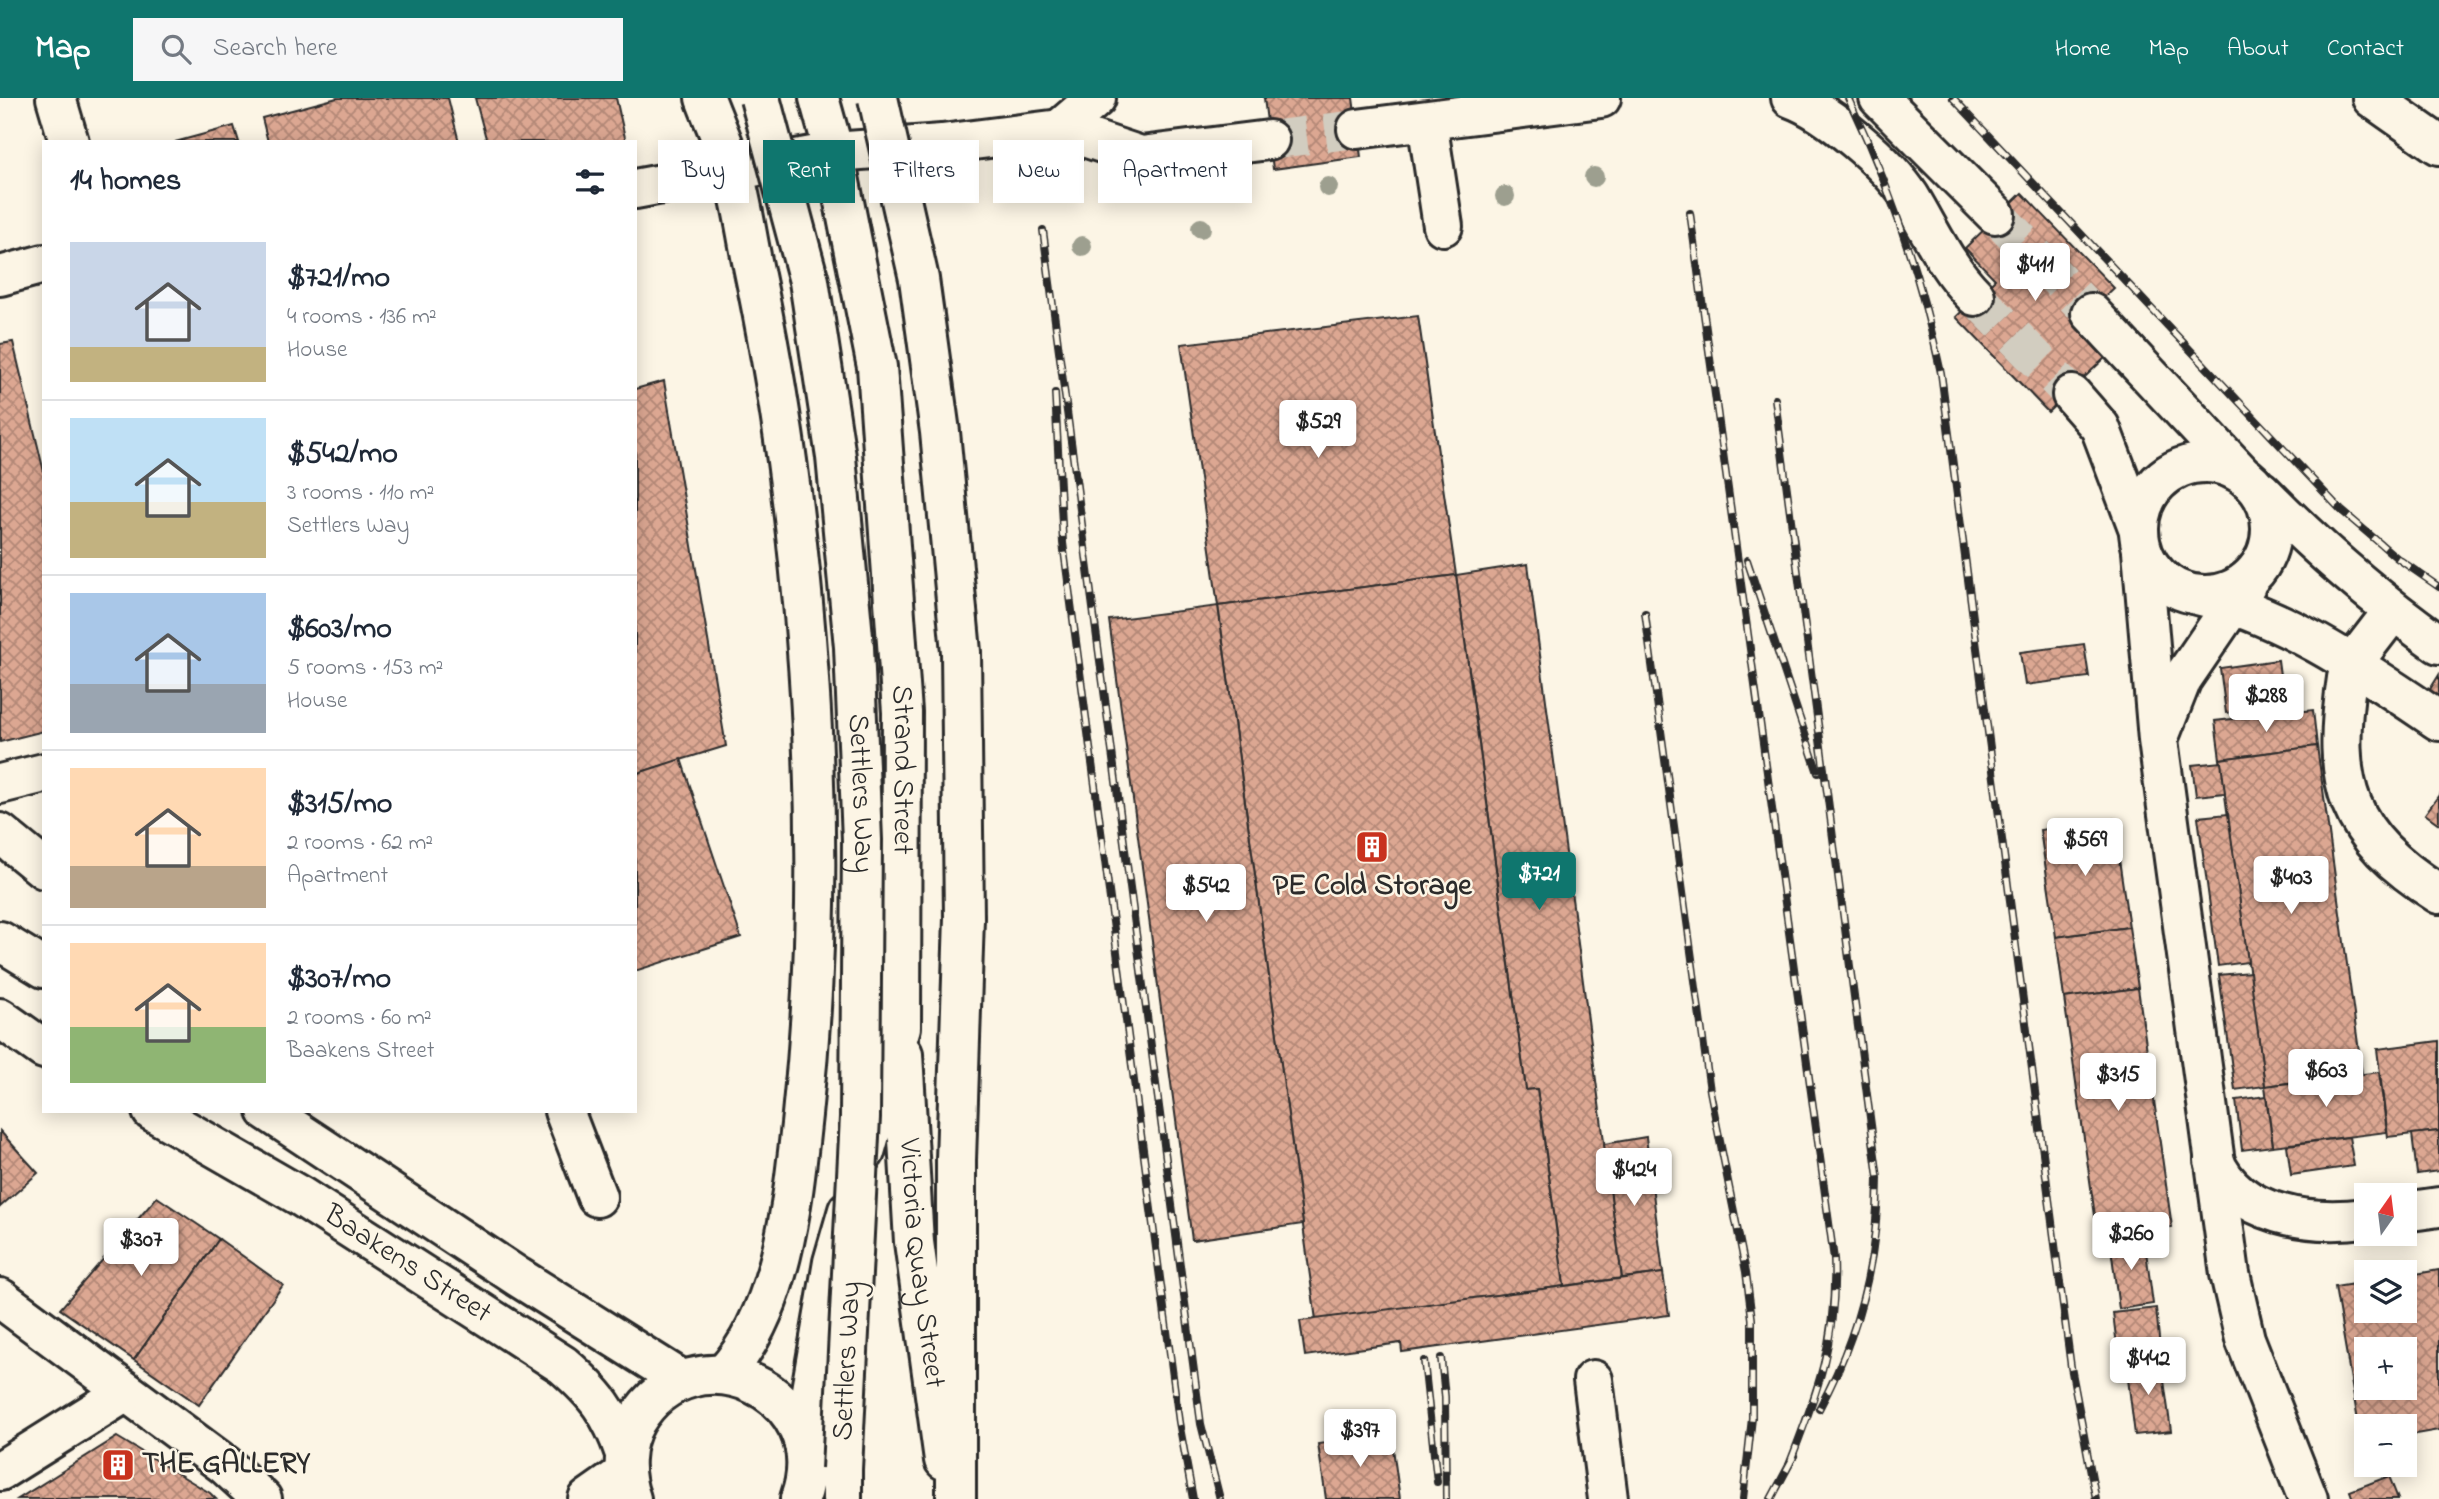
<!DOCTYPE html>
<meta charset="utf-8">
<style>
body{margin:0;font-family:"Indie Flower",sans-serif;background:#f6f6f7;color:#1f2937;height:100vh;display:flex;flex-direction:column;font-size:26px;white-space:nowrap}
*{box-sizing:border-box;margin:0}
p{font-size:23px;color:#747a83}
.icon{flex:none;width:38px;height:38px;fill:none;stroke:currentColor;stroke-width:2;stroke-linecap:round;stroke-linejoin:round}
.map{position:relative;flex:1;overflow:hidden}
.drawer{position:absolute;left:42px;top:42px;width:595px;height:973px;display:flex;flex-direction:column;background:#fff;border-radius:0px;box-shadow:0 4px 18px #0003}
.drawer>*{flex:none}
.guide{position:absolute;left:658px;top:42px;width:665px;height:63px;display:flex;gap:14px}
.needle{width:46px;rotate:14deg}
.fabs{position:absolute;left:2354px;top:1085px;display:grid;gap:14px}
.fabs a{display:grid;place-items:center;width:63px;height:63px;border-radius:0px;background:#fff;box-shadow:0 4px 18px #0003;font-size:35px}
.price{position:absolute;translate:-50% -60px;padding:0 16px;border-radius:7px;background:#fff;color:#222;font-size:23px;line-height:46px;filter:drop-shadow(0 2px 4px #0008)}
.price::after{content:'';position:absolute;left:50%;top:42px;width:21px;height:16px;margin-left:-10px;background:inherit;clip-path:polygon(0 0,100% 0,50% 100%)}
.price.selected{background:#0f766e;color:#fff}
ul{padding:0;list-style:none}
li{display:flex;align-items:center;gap:21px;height:175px;padding:0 28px}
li+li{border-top:2px solid #e0e1e3}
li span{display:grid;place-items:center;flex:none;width:196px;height:140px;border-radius:0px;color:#555}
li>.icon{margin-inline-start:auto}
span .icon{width:84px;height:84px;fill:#fffc;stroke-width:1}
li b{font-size:30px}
h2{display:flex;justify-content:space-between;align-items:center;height:84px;padding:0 28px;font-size:30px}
.tag{padding:0 24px;border-radius:0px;background:#fff;box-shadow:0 4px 18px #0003;font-size:24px;line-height:63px}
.tag.selected{background:#0f766e;color:#fff}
header{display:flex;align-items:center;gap:42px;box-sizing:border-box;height:98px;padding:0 35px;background:#0f766e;color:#fff}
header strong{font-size:33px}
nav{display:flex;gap:38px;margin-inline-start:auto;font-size:24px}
.search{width:490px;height:63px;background:#f6f6f7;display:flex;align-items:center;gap:18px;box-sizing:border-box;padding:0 24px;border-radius:0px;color:#747a83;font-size:26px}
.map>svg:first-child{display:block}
.building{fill:url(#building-cross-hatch);stroke:#2b2b2b;stroke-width:2;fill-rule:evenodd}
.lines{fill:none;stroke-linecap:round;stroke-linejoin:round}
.minor-tunnel{stroke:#d2cdc0;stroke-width:38;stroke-dasharray:38 19;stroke-linecap:butt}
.minor-casing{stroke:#2b2b2b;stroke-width:44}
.highway-casing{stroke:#2b2b2b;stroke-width:44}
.minor{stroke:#fcf5e5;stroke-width:38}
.highway{stroke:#fcf5e5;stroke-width:38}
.rail-casing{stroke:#2b2b2b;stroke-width:8}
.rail{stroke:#fcf5e5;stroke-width:5;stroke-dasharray:16;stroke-linecap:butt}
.highway-bridge-casing{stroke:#2b2b2b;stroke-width:44;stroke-linecap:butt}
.highway-bridge{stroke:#fcf5e5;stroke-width:38}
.tree{fill:#9d9f8f}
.labels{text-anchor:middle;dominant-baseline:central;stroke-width:5;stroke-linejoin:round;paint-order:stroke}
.street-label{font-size:30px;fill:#2b2b2b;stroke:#fcf5e5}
.poi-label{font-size:30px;font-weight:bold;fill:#2b2b2b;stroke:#fcf5e5}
</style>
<header>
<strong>Map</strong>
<div class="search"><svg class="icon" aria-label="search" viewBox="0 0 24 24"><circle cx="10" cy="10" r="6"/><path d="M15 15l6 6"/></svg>Search here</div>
<nav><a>Home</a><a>Map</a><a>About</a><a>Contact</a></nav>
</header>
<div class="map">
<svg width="2439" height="1401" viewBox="0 0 2439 1401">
<defs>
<pattern id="building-cross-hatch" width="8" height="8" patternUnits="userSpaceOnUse" patternTransform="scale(1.75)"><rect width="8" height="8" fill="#dca792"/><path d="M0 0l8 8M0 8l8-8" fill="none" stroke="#b38877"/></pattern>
</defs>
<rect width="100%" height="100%" fill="#fcf5e5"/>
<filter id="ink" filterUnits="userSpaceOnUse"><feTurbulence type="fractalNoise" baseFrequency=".0143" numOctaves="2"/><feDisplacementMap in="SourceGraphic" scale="14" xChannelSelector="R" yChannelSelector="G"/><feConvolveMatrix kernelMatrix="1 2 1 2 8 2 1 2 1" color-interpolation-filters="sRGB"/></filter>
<g filter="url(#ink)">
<!-- building -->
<g class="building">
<path d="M337,0H448L459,44H268L262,20Z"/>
<path d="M475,0H616L626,44H487Z"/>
<path d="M1264,0H1353L1361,59L1273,71Z"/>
<path d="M234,28L239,44H175Z"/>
<path d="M2022,95L2114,190L2076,226L2107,258L2048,314L1956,219L1995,181L1965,150Z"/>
<path d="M1418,218L1456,477L1218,508L1181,246Z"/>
<path d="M13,244L44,374V633L0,644V246Z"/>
<path d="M664,283L726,648L635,676V291Z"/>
<path d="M1528,466L1622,1180L1564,1188L1537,991L1526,992L1456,477Z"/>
<path d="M1456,477L1526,992L1537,991L1564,1188L1316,1222L1218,508Z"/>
<path d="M1218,508L1303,1126L1192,1142L1109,522Z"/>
<path d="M2084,546L2089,579L2025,587L2020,554Z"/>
<path d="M2278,562L2284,608L2226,615L2220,570Z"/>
<path d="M2439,577V600L2429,593Z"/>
<path d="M2313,612L2317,648L2220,661L2215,623Z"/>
<path d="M2317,648L2362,975L2265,988L2220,661Z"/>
<path d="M681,661L741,839L635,873V676Z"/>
<path d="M2221,664L2225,695L2196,698L2192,667Z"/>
<path d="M2439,697V726L2425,716Z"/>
<path d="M2228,716L2248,864L2218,868L2198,719Z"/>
<path d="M2113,721L2129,829L2056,839L2040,732Z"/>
<path d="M2129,829L2138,890L2064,900L2056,839Z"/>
<path d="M2250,874L2265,988L2235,992L2219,877Z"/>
<path d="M2138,890L2172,1129L2098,1139L2064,900Z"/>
<path d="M2439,943V1033L2388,1039L2377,951Z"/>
<path d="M2379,974L2387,1034L2273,1048L2265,988Z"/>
<path d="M2266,998L2273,1048L2242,1052L2236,1002Z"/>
<path d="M0,1033L38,1075L0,1109Z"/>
<path d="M2439,1033V1073L2417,1076L2412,1036Z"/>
<path d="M1646,1039L1663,1175L1622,1180L1604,1046Z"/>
<path d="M2349,1039L2354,1068L2291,1077L2287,1047Z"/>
<path d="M157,1099L219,1141L134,1262L60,1211Z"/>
<path d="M2144,1138L2153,1206L2119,1211L2110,1142Z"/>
<path d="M219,1141L283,1187L199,1307L134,1262Z"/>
<path d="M2439,1172V1332L2404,1338V1328H2366V1345L2362,1346L2335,1189L2366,1184V1213H2404V1178ZM2366,1251H2404V1290H2366Z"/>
<path d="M1663,1175L1669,1217L1402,1254L1401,1245L1305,1258L1300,1223Z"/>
<path d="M2156,1210L2161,1260L2119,1265L2113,1215Z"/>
<path d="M2161,1261L2171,1333L2135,1337L2126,1265Z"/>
<path d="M1391,1336L1400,1401H1326L1318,1346Z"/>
<path d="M117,1339L210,1395L216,1401H18Z"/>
<path d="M2389,1378L2398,1401H2353L2350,1393Z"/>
</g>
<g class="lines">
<!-- minor-tunnel -->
<g class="minor-tunnel">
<path d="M1269,42L1357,31"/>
<path d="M1995,116L2091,215"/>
<path d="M1975,198L2072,297"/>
</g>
<defs>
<g id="minor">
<path d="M56,0L69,44"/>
<path d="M705,0C714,24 725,48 733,73C742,102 746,134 752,163C766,230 778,296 787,363C816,580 826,800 802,1017C793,1102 783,1212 724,1276"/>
<path id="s1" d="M819,0L834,54L877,269L902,614L901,929L865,1054"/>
<path d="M1791,0C1827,13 1889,66 1910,99C1931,134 1946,169 1975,198"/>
<path d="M1879,0L1995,116"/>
<path d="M2372,0L2439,47"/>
<path d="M1427,23L1443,128"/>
<path d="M1060,31L1096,0"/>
<path d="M1357,31L1601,0"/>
<path d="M635,91L834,54L942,46L1060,31L1141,58L1269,42"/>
<path d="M0,178L44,166"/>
<path d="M2091,215L2240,374"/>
<path d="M2072,297L2100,329L2139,432"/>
<circle cx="2205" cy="431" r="66"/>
<path d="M2261,393C2317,450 2374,500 2439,546"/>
<path d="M2142,453L2158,642L2230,1176L2245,1241L2308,1401"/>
<path d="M2197,497C2285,517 2365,573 2439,623"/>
<path d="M2393,513L2353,565L2347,580C2331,687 2346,737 2439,796"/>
<path d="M2161,634L2182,581L2246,487"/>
<path d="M0,686L44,675"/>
<path d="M0,735L44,771"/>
<path d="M0,843L44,870"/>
<path d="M0,920L44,951"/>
<path id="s2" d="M903,956L914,1144L944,1362"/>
<path id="s3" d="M152,1013L300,1098L563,1267C596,1296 611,1314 625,1356"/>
<path d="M267,1013L518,1179L682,1282"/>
<path d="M564,1013L597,1099"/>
<path d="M2214,1062C2237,1119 2312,1127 2366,1120"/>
<path d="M2404,1114L2439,1109"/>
<path d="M0,1200L225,1367L262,1401"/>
<path d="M1593,1282L1608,1401"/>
<path d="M803,1339L833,1164L848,1112"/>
<path d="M0,1373L126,1294"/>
<path d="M588,1401L625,1375"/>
<path d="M631,1401C622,1376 622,1347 636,1323C694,1227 838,1295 800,1401"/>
</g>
<g id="highway">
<path d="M842,1371V1401"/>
<path d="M956,1401V1062L964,820"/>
</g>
</defs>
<!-- minor casing -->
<use href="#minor" class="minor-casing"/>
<!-- highway casing -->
<use href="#highway" class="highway-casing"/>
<!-- minor -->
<use href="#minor" class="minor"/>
<!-- highway -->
<use href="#highway" class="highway"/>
<defs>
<g id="rail">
<path d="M1848,0C1890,88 1921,180 1941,275L2071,1269L2096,1401"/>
<path d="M1953,0L2341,412L2397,460L2439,489"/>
<path d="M1690,115L1834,1161C1837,1242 1818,1293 1789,1367"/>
<path d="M1043,132L1201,1326L1220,1401"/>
<path d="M1055,295L1063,445L1179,1324L1193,1401"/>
<path d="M1775,301L1878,1080C1878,1162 1858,1239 1819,1311"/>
<path d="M1747,462L1818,675"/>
<path d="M1645,515L1710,993L1746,1174L1752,1221V1320L1743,1401"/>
<path d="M1441,1260L1445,1299L1446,1401"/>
<path d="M1424,1263L1437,1384"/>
<path d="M1771,1401L1794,1358"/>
</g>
</defs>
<!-- rail casing -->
<use href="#rail" class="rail-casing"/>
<!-- rail -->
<use href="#rail" class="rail"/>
<defs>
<g id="highway-bridge">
<path id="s4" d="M760,0L809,183L836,359L854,549L862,742L860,1019L842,1371"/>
<path d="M878,0L919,181L940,334L961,554L964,820"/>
</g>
</defs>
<!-- highway-bridge casing -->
<use href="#highway-bridge" class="highway-bridge-casing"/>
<!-- highway-bridge -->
<use href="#highway-bridge" class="highway-bridge"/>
</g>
<!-- trees -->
<g class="tree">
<circle cx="1594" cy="79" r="10"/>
<circle cx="1328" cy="89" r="10"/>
<circle cx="1505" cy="98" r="10"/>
<circle cx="1201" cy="130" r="10"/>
<circle cx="1082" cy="148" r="10"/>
</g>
</g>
<!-- icons -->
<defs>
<symbol id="building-square" viewBox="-11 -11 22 22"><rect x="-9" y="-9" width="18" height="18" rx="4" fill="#c8321e" stroke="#fcf5e5"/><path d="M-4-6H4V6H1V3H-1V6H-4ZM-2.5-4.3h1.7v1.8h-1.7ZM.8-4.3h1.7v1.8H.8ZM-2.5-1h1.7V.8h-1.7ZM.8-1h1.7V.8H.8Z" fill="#fff"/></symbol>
</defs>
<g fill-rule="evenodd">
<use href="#building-square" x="1353" y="730" width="38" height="38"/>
<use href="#building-square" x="99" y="1348" width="38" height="38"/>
</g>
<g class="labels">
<!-- street labels -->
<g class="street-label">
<text stroke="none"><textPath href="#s1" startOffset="679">Strand Street</textPath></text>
<text stroke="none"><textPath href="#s4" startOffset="705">Settlers Way</textPath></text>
<text stroke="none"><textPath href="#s2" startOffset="210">Victoria Quay Street</textPath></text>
<text stroke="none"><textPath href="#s3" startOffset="298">Baakens Street</textPath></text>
<text transform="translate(848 1263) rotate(-87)">Settlers Way</text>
</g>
<!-- poi labels -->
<g class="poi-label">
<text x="1372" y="789">PE Cold Storage</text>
<text x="142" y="1367" text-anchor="start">THE GALLERY</text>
</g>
</g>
</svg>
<div class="fabs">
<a><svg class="needle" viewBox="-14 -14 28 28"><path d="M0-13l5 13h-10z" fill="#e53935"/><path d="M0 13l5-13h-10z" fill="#747a83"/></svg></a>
<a><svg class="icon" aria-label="layers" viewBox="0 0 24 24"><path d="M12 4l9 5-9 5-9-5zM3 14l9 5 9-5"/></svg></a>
<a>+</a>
<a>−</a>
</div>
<b class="price" style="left:2035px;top:205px">$411</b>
<b class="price" style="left:1318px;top:362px">$529</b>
<b class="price" style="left:2266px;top:636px">$288</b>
<b class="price" style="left:2085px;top:780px">$569</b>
<b class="price selected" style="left:1539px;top:814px">$721</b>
<b class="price" style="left:2291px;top:818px">$403</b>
<b class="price" style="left:1206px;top:826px">$542</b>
<b class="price" style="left:2326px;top:1011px">$603</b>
<b class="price" style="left:2118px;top:1015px">$315</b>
<b class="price" style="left:1634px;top:1110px">$424</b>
<b class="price" style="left:2131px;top:1174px">$260</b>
<b class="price" style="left:141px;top:1180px">$307</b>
<b class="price" style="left:2148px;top:1299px">$442</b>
<b class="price" style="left:1360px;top:1371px">$397</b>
<div class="guide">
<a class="tag">Buy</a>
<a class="tag selected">Rent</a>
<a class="tag">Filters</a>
<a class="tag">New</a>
<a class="tag">Apartment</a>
</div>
<section class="drawer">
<h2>14 homes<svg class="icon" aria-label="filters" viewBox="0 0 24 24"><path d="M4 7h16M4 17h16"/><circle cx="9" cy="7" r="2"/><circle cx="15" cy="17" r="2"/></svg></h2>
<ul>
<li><span style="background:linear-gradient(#c9d6e8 75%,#c2b280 0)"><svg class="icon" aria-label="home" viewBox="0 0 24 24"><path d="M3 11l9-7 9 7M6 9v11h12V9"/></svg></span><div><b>$721/mo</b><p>4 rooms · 136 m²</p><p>House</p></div></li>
<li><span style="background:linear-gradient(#bfe0f5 60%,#c2b280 0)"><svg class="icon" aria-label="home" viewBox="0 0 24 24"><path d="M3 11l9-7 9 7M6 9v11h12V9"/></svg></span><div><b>$542/mo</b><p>3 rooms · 110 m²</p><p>Settlers Way</p></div></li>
<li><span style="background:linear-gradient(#a9c7e8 65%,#9aa5b1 0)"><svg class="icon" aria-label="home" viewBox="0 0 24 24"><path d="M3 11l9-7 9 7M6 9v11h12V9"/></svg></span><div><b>$603/mo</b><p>5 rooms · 153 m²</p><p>House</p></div></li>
<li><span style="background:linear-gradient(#ffd9b3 70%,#b9a48a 0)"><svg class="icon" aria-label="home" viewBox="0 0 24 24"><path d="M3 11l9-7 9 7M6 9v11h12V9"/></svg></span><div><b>$315/mo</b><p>2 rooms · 62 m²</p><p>Apartment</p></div></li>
<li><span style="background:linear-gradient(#ffd9b3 60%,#8fb573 0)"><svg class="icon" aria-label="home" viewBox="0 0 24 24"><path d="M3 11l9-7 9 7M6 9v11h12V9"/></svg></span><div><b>$307/mo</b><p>2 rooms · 60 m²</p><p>Baakens Street</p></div></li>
</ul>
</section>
</div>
